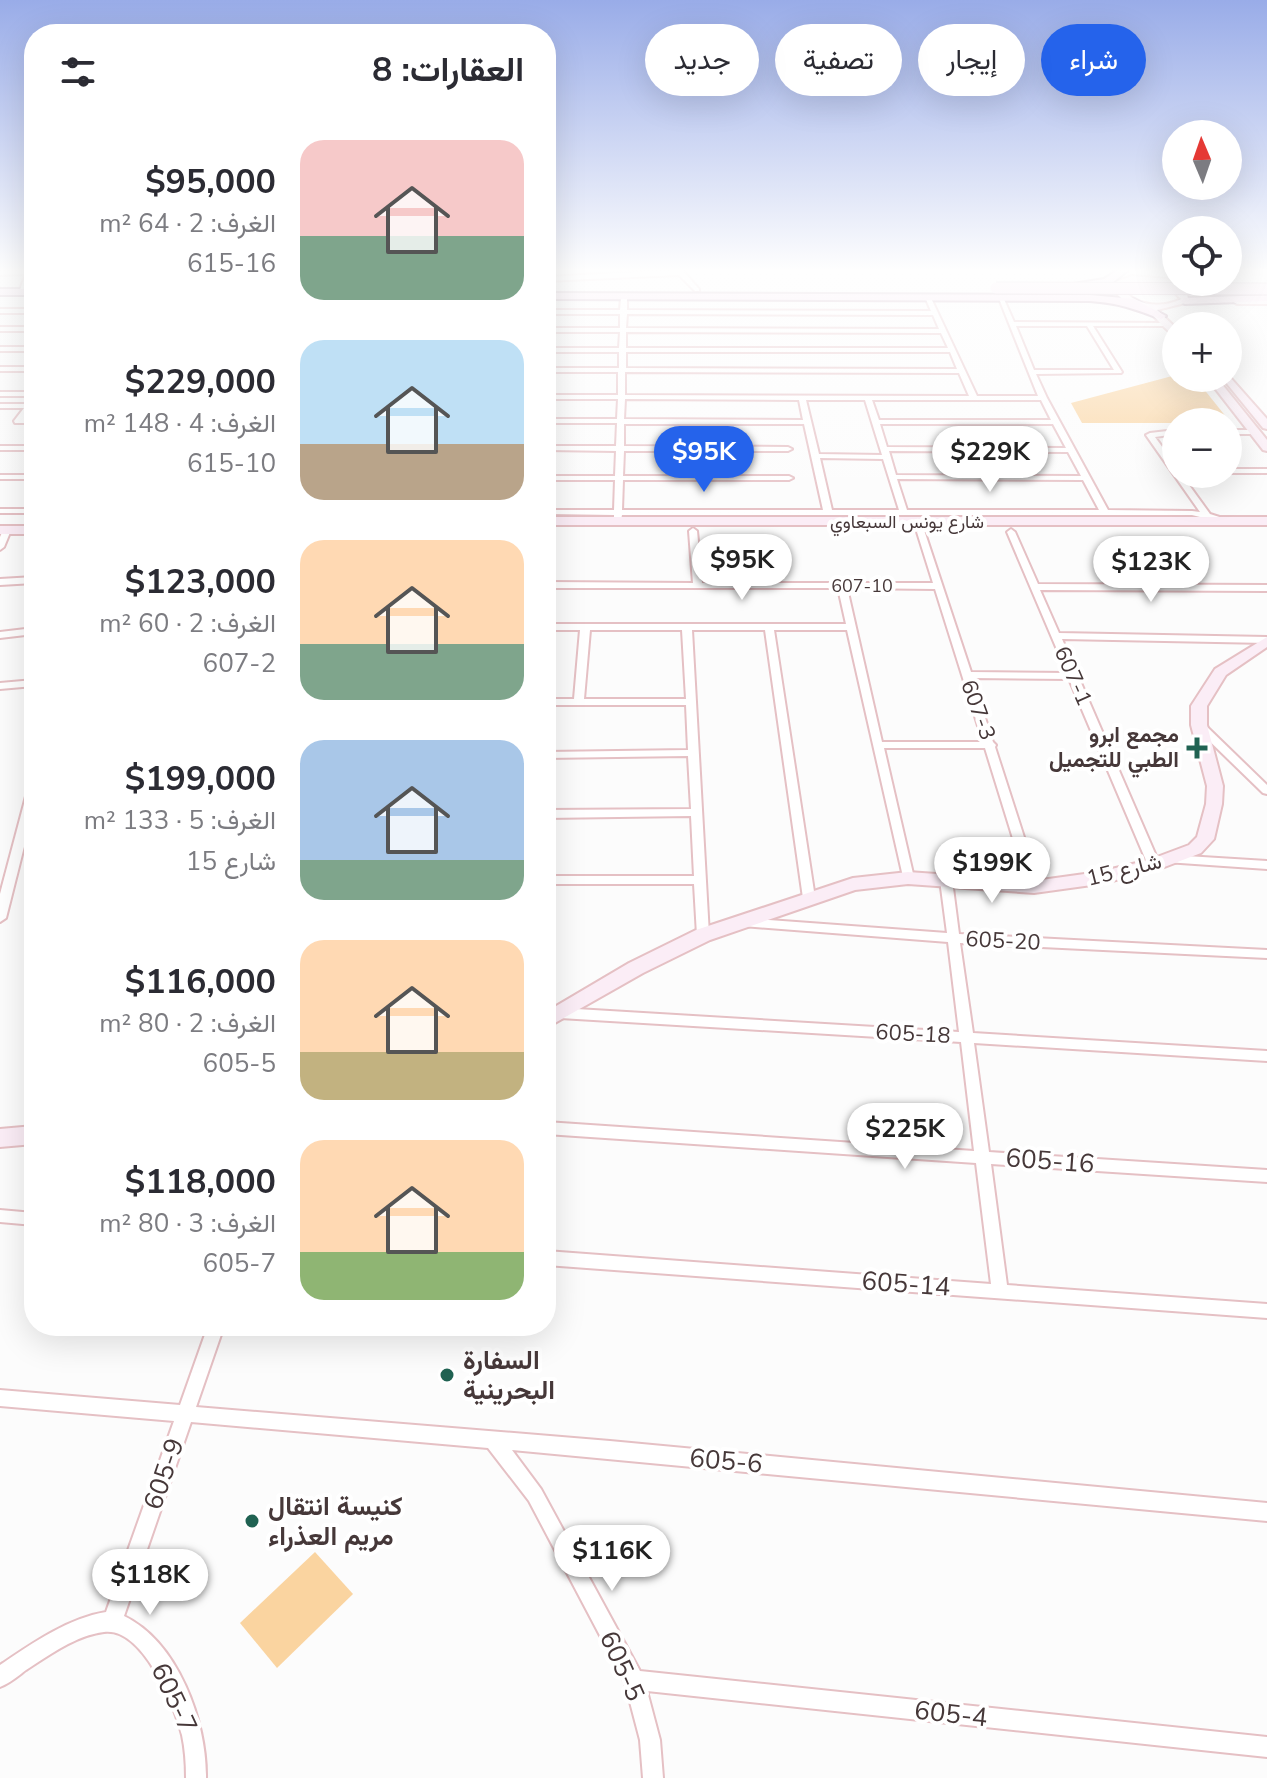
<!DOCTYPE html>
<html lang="ar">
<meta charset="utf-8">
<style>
body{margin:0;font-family:"Nunito Sans",Vazirmatn,sans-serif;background:#f7f7f7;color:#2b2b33;direction:rtl;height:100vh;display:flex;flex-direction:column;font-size:30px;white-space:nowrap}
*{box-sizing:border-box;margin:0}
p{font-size:26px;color:#7c7c81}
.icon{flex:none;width:44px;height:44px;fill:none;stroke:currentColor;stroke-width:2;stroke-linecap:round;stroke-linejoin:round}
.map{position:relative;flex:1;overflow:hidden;direction:ltr}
.drawer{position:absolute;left:24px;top:24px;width:532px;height:1312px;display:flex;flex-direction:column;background:#fff;border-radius:32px;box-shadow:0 8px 32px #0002;direction:rtl}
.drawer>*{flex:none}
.top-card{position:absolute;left:580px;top:24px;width:566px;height:72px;direction:rtl;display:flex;gap:16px}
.needle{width:52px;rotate:358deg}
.controls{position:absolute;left:1162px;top:120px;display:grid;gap:16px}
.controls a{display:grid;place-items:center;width:80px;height:80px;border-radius:50%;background:#fff;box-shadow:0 8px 32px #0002;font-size:40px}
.price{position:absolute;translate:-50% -68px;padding:0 18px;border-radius:28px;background:#fff;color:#222;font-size:26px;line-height:52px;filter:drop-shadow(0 2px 4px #0008)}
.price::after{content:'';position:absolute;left:50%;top:48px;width:24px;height:18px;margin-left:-12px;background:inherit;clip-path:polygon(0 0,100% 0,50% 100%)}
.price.active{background:#2563eb;color:#fff}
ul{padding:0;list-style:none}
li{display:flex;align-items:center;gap:24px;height:200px;padding:0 32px}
li span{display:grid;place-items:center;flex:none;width:224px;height:160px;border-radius:24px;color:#555}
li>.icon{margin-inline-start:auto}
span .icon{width:96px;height:96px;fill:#fffc;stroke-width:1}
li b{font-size:34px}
h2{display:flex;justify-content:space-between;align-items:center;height:96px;padding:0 32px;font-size:34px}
.pill{padding:0 28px;border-radius:36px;background:#fff;box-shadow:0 8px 32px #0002;font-size:28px;line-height:72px}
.pill.active{background:#2563eb;color:#fff}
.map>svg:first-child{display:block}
.green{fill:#fad4a0}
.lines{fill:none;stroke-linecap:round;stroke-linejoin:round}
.street-casing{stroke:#e5c0c4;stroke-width:4}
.secondary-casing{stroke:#e5c0c4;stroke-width:4}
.primary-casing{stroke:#b592a7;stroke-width:4}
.street{fill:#fff;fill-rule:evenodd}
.secondary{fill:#fbedf6;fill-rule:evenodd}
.primary{fill:#f7daee;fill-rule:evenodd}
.primary-bridge-casing{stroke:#b592a7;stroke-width:13;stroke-linecap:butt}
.primary-bridge{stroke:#f7daee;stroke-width:11}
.poi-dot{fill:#206252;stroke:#fff;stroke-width:3}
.labels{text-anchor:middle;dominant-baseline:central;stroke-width:8;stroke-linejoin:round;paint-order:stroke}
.far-street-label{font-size:18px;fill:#463839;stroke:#fff}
.street-label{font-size:22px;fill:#463839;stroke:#fff}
.poi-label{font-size:22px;font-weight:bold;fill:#463839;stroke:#fff;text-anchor:end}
.near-street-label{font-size:26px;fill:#463839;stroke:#fff}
.near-poi-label{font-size:26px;font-weight:bold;fill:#463839;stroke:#fff;text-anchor:start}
</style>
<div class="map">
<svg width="1267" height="1778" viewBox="0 0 1267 1778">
<rect width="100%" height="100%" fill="#fcfcfc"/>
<!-- green -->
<g class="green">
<path d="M1176,375V378H1195L1231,423H1082L1071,403Z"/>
<path d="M315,1552L353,1594L277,1668L240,1623Z"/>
</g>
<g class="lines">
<defs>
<g id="street">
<path d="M33,270L25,292L22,294L19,292L26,274L0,275V271Z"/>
<path d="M675,270H682L699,289V291H695L679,275L546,281V277Z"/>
<path d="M624,295L627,297V310L931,311L925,297L930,296L977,396H1038L998,296L1003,297L1014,322L1170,323V325L1168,326H1093L1122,372L1121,373L1036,374L1047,398L1108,510L1192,511L1200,512L1146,435L1150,433L1176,430V434L1155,437L1176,466V474H1181L1210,514L1232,521L1228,524L1192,515H622L621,520L618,521L614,518V515L546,514V510H614L615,480H546V476H615L616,451L546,450V446H616L617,423H546V419H617L618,399H546V395H618V372H546V368H619V352H546V348H619L620,332H546V328H620V314H546V310H620L621,297ZM627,314L933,315L939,329L626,328ZM1016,326H1087L1114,370H1034ZM626,332L941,333L948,348H626ZM626,352H950L957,369L626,368ZM625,372L959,373L969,396L625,395ZM625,399L799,400L803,420L624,419ZM806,400H865L882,455L819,454ZM872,400H1041L1051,420H879ZM624,424H804L823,510H622L623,480H789L793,478L789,476H623L624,451H788L792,449L788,447L624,446ZM880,424H1053L1066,448L887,447ZM889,451L1068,452L1081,476L896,475ZM820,458L883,459L899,510H832ZM897,479L1083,480L1099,510H907Z"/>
<rect x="0" y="309" width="34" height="4"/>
<rect x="0" y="327" width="34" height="4"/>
<rect x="0" y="347" width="34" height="4"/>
<rect x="0" y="367" width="34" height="4"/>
<rect x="0" y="392" width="34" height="4"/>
<path d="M0,404H33L34,406L24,419H34V423H15L14,421L24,408H0Z"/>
<path d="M1228,430H1255L1259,432L1255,434H1228Z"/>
<rect x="0" y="446" width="34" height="4"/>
<rect x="1228" y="469" width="39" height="4"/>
<rect x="0" y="475" width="34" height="4"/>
<rect x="0" y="509" width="34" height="4"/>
<path d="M7,527L11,530L4,547L0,550V537L4,528Z"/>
<path d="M693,528L697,531L702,583H933L917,532L924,530L971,672L1067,673L1007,532L1011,529L1015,532L1038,584L1267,585V591L1040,590L1059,633L1267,637V643L1062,639L1160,865L1154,869L1148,865L1069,679L972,678L993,742L996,745L995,747L1040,887L1034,891L1028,887L985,748H884L914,878L912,881H904L847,630H774L815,898L809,902L803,898L765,630H692L709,935L703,939L697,935L694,884H546V876H694L691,816L546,818V810L691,809L688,756L546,758V752L688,750L686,705H546V699H574L580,630H546V624H846L838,588H546V582L693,583L689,531ZM847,588L935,589L983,742H882ZM590,630H682L686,699H584Z"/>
<path d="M34,577V583L0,585V579Z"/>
<path d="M34,628V634L0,638V632Z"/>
<path d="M34,680V686L0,689V683Z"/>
<path d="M1199,722L1203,723L1267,785V794L1263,793L1195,727L1194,725Z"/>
<path d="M34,782V807L6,918L0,922V894L29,785Z"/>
<path d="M1170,855L1267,861V869L1166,862L1164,859Z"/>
<path d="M946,876L952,880L959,934L1267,950V958L960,943L973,1033L1267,1051V1061L974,1043L989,1152L1267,1170V1182L991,1164L1007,1285L1267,1304V1318L546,1265V1251L991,1284L976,1163L546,1134V1122L974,1151L961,1042L560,1018L555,1016L553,1013L555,1010L560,1008L959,1032L948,942L743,926L737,922L743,918L947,933L940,880Z"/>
<path d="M0,1210L34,1213V1225L0,1222Z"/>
<path d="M208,1326H224L196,1407L610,1441L1267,1503V1521L512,1450L541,1489L640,1671L1267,1737V1757L647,1691L660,1740L663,1778H643L640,1740L625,1683L529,1501L488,1448L191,1422L124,1616C178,1642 207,1722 206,1778H186C186,1763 185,1749 182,1735C174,1705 143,1627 104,1632C77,1635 49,1655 26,1670C18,1676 10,1683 0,1687V1665L3,1663C34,1642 69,1618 106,1612L174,1421L0,1406V1390L180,1405Z"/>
</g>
<g id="secondary">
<path d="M1132,276L1167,279L1186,291L1189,302L1157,310L1176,328V336C1164,330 1157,317 1146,310C1132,301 1115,302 1113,283ZM1133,282L1168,286L1181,299C1161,309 1133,306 1121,286Z"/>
<path d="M1267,298V304H1237L1232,301L1237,298Z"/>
<path d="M1228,375L1267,419V429L1263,428L1224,380L1223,378H1228Z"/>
<path d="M1207,378H1217L1267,440V451L1263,450Z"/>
<rect x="546" y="517" width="721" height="8"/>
<rect x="0" y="526" width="34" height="8"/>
<path d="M1267,637V647L1226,675L1207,706V725L1223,786L1222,804L1214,839L1201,853L1154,871L1099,884L1034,893L908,884L855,890L710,940L643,973L546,1028V1012L629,963L696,930L853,878L908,872L1034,881L1099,872L1149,860L1189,845L1197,837L1206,804L1207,786L1191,725V706L1215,669Z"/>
<path d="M34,1126V1144L0,1147V1129Z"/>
</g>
<g id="primary">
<path d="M1118,270H1128L1111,284L1072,288L1067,285L1104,279Z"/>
<rect x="0" y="289" width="34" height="6"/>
<path d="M546,293L1090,295L1134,299L1166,316L1161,319C1135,309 1119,303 1090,301L546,299Z"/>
<path d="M1267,295V301L1185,304L1180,301L1185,298Z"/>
</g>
</defs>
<!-- street casing -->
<use href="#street" class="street-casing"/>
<!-- secondary casing -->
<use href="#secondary" class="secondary-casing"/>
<!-- primary casing -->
<use href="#primary" class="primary-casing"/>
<!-- street -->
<use href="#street" class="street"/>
<!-- secondary -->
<use href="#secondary" class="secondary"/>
<!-- primary -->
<use href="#primary" class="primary"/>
<defs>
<path id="primary-bridge" d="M996,288L1267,289"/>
</defs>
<!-- primary-bridge casing -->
<use href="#primary-bridge" class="primary-bridge-casing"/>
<!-- primary-bridge -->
<use href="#primary-bridge" class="primary-bridge"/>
</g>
<!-- sky -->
<linearGradient id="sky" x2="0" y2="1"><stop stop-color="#99ace8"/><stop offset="0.52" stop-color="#fefefe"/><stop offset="1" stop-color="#fefefe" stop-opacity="0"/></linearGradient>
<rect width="1267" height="519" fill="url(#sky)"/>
<!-- markers -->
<g class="poi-dot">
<path d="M1193 736h8v8h8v8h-8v8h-8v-8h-8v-8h8z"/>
<circle cx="447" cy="1375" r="8"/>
<circle cx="252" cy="1521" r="8"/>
</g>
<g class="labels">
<!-- far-street labels -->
<g class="far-street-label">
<text x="907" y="522">شارع يونس السبعاوي</text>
<text x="862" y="586">607-10</text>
</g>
<!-- street labels -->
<g class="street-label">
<text transform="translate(1073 676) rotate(66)">607-1</text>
<text transform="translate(978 710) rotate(70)">607-3</text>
<text transform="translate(1124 870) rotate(-14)">شارع 15</text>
<text transform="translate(1003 941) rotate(3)">605-20</text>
<text transform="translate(913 1034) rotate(3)">605-18</text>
</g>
<!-- poi labels -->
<g class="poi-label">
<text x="1179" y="735">مجمع ابرو<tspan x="1179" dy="25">الطبي للتجميل</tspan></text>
</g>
<!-- near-street labels -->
<g class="near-street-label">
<text transform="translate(1050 1161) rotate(4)">605-16</text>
<text transform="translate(906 1284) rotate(4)">605-14</text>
<text transform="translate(726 1461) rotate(5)">605-6</text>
<text transform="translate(164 1474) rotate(-71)">605-9</text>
<text transform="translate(622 1666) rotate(66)">605-5</text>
<text transform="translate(174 1698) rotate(65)">605-7</text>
<text transform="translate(951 1714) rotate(6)">605-4</text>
</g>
<!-- near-poi labels -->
<g class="near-poi-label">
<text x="463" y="1360">السفارة<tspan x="463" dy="30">البحرينية</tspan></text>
<text x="268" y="1506">كنيسة انتقال<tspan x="268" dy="30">مريم العذراء</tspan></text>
</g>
</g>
</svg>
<div class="controls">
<a><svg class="needle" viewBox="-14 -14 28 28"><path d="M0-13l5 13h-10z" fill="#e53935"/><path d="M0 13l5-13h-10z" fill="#7c7c81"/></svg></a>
<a><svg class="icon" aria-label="locate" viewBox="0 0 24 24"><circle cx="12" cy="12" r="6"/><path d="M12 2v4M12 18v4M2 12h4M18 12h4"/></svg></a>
<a>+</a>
<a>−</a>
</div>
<b class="price active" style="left:704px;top:494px">$95K</b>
<b class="price" style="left:990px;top:494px">$229K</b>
<b class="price" style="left:742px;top:602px">$95K</b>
<b class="price" style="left:1151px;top:604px">$123K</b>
<b class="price" style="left:992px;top:905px">$199K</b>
<b class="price" style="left:905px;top:1171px">$225K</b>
<b class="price" style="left:612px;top:1593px">$116K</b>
<b class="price" style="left:150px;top:1617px">$118K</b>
<div class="top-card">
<a class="pill active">شراء</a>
<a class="pill">إيجار</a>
<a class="pill">تصفية</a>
<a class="pill">جديد</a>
</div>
<section class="drawer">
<h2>العقارات: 8<svg class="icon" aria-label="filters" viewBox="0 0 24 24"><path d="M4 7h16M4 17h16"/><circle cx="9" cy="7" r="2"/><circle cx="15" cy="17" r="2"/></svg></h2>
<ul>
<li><span style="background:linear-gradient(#f6c9c9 60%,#7fa58c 0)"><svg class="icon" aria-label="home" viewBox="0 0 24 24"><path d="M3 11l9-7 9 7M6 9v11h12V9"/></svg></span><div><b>$95,000</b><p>الغرف: 2 · 64 m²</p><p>615-16</p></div></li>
<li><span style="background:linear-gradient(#bfe0f5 65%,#b9a48a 0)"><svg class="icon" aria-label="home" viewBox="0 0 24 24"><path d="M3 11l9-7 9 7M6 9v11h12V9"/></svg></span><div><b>$229,000</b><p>الغرف: 4 · 148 m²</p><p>615-10</p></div></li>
<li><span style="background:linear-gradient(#ffd9b3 65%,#7fa58c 0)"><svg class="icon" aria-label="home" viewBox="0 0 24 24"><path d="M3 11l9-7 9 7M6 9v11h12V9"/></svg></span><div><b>$123,000</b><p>الغرف: 2 · 60 m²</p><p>607-2</p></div></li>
<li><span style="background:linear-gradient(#a9c7e8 75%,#7fa58c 0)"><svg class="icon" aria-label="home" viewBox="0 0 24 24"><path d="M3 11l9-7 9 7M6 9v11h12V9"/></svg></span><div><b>$199,000</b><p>الغرف: 5 · 133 m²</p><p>شارع 15</p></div></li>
<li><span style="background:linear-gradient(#ffd9b3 70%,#c2b280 0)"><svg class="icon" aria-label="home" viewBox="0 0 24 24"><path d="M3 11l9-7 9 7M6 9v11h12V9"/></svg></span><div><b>$116,000</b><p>الغرف: 2 · 80 m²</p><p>605-5</p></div></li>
<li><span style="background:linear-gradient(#ffd9b3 70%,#8fb573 0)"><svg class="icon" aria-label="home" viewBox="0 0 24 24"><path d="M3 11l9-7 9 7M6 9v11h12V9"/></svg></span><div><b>$118,000</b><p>الغرف: 3 · 80 m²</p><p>605-7</p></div></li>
</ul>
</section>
</div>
